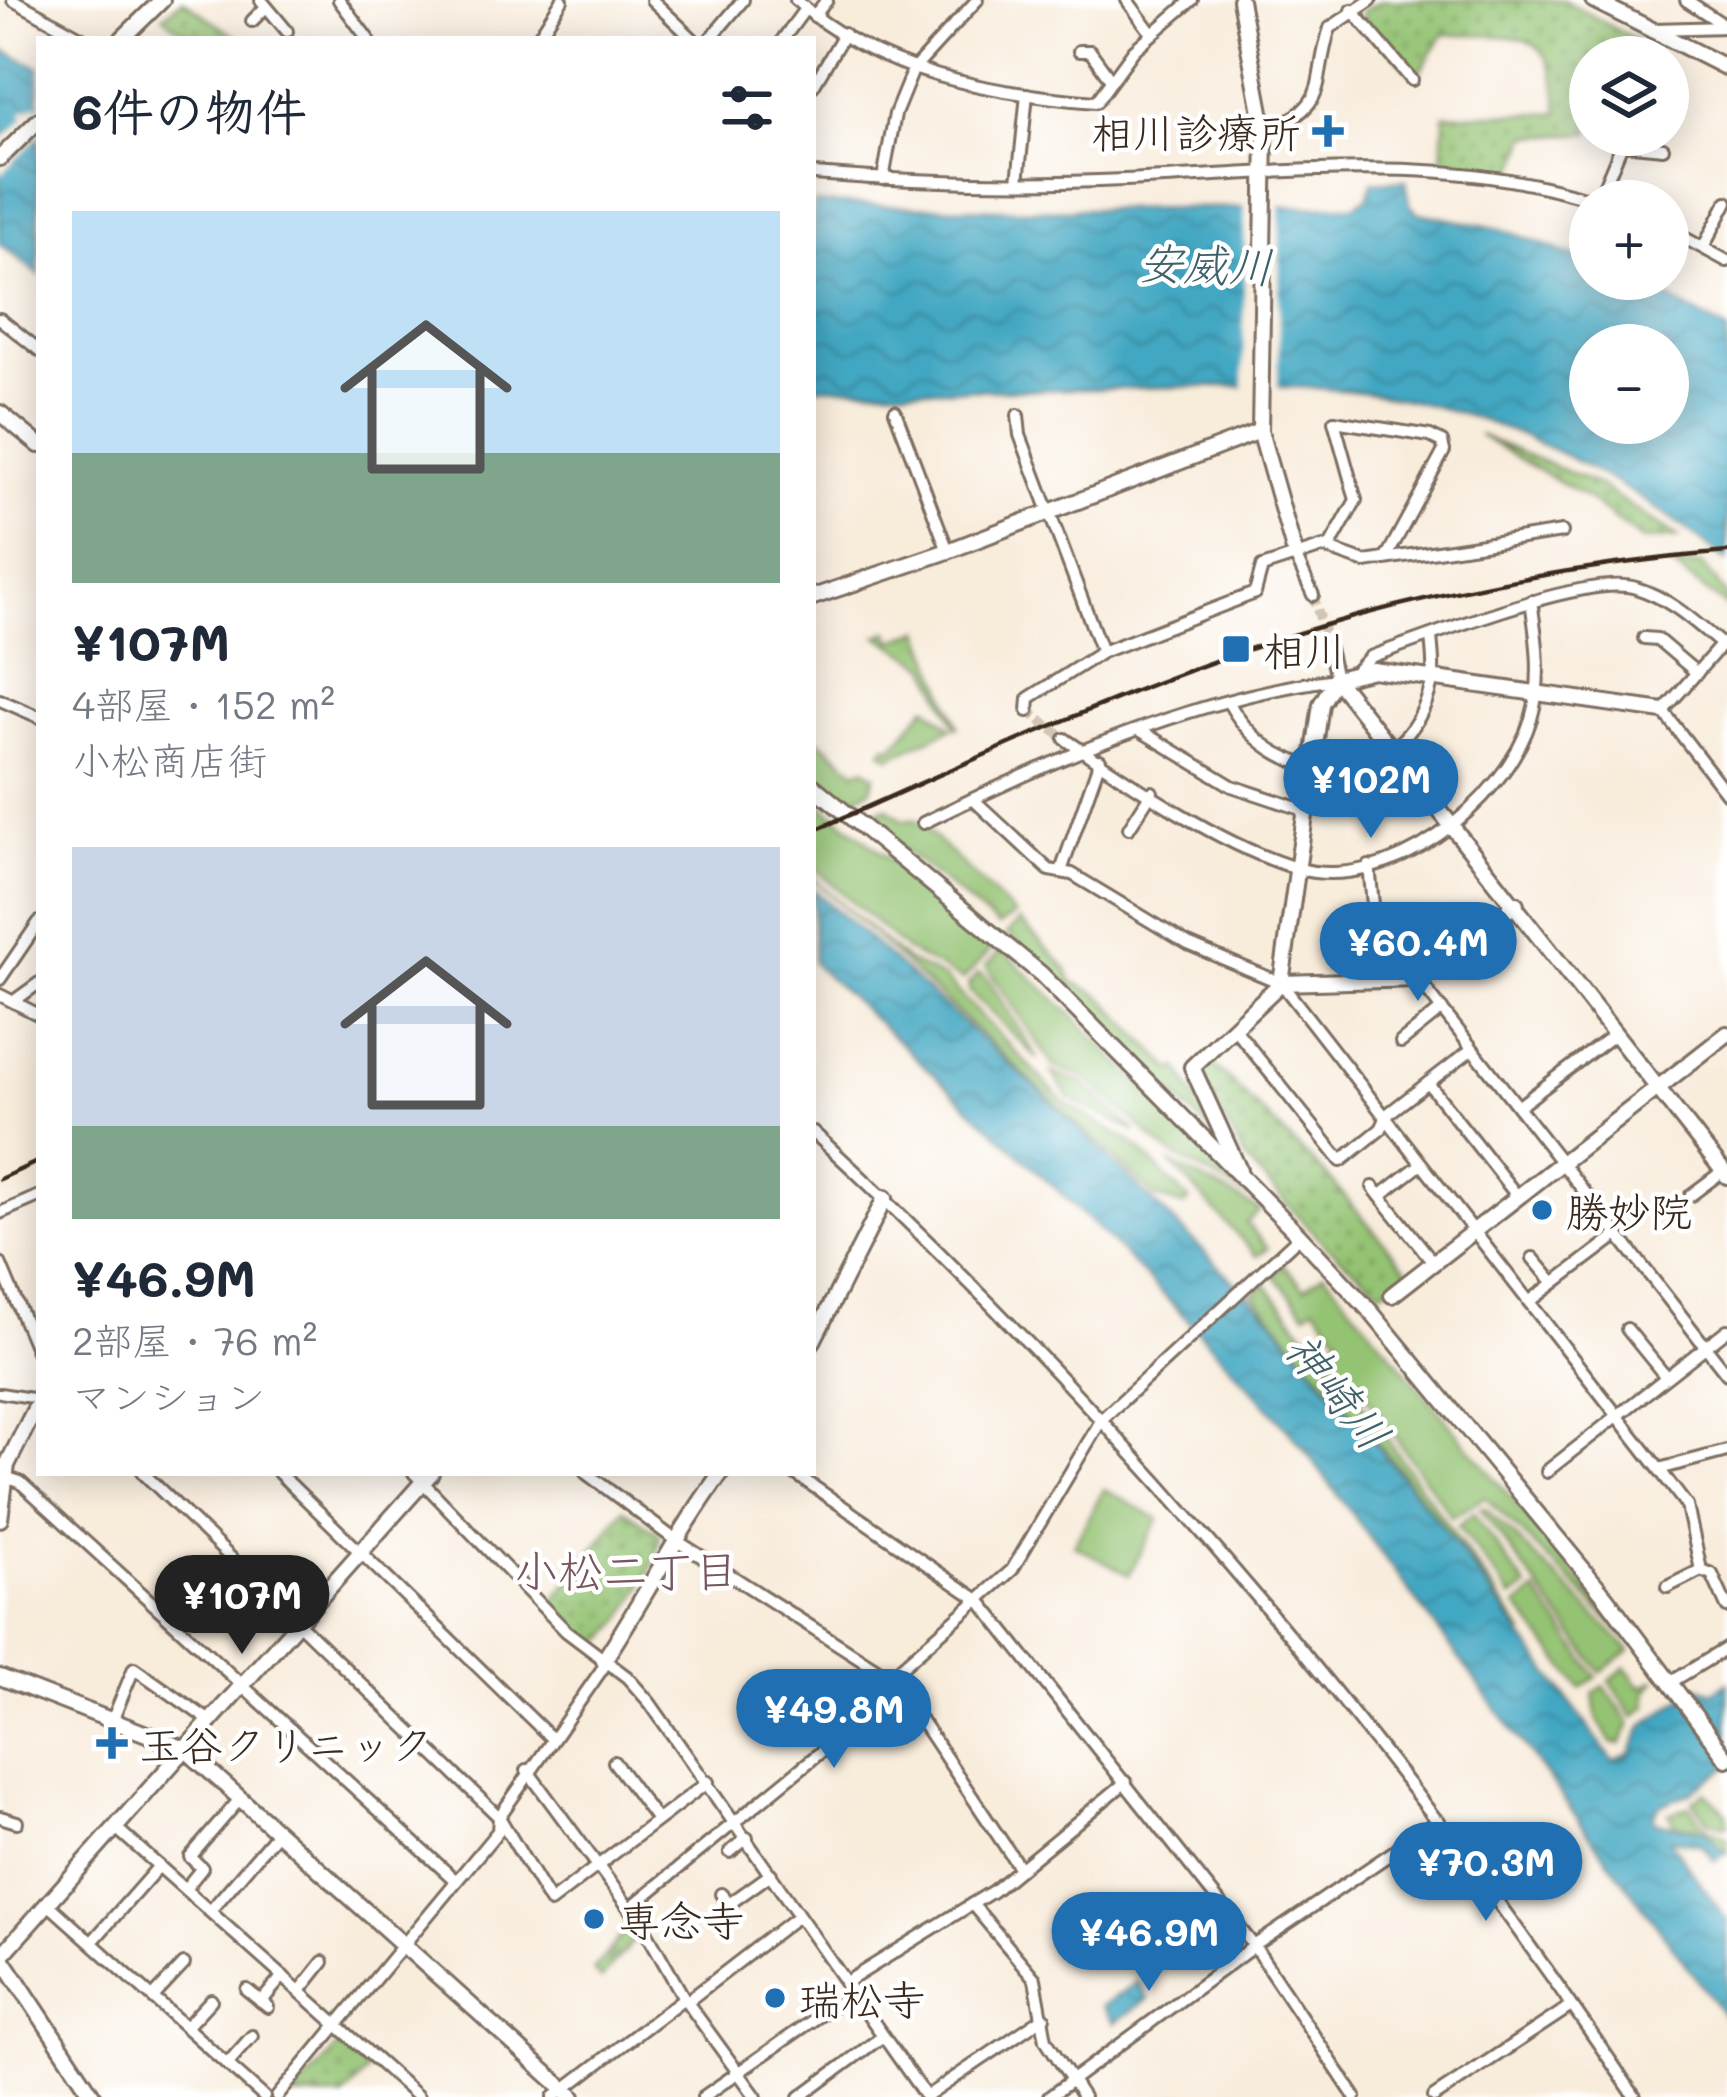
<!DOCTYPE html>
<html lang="ja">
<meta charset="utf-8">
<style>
body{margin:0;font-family:Mali,"Klee One",sans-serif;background:#f2f2f3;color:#1f2937;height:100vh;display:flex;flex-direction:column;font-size:45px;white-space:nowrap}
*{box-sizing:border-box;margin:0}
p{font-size:39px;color:#747a83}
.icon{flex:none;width:66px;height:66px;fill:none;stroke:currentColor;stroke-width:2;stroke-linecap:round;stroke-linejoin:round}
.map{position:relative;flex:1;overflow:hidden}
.details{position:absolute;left:36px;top:36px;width:780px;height:1440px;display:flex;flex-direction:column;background:#fff;border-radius:0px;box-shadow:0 6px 30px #0003}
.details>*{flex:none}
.buttons{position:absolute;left:1569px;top:36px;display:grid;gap:24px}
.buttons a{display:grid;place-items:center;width:120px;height:120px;border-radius:50%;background:#fff;box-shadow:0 6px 30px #0003;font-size:60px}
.price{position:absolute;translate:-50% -102px;padding:0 27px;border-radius:42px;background:#1f6fb2;color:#fff;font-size:39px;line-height:78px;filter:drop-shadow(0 3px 6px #0008)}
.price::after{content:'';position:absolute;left:50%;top:72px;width:36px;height:27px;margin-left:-18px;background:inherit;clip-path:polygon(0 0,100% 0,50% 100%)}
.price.current{background:#222;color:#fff}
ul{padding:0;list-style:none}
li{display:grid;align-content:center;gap:24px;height:636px;padding:0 36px}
li span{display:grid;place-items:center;height:372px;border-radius:0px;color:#555}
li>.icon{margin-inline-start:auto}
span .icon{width:216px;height:216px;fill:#fffc;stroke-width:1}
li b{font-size:51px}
h2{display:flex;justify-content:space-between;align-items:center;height:144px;padding:0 36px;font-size:51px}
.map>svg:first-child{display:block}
.grass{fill:#94c373;stroke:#687648;stroke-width:3}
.cemetery{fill:url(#cemetery-stones);stroke:#687648;stroke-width:3}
.park{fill:url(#park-dots);stroke:#687648;stroke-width:3}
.water{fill:url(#water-waves);stroke:#3e6870;stroke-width:3;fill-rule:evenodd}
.pier{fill:#f8ecdb}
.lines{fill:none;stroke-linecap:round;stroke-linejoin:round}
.minor-tunnel{stroke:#d2c5b5;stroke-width:10;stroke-dasharray:10 5;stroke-linecap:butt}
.pedestrian-casing{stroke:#7d6e60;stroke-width:14}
.minor-casing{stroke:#7d6e60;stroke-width:16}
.tertiary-casing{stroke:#7d6e60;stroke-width:20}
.pedestrian{stroke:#fff;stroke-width:8}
.minor{stroke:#fff;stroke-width:10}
.tertiary{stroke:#fff;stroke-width:14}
.rail{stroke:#3b2a1e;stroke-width:4.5}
.poi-dot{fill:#1f6fb2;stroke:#fff;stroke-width:4.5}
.labels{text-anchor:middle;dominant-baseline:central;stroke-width:9;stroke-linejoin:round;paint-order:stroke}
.poi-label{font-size:42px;fill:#3b2a1e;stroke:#fff;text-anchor:start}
.water-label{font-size:45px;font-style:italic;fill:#3e6268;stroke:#fff}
.neighbourhood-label{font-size:45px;fill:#78565d;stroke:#fff}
</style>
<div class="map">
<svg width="1727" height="2097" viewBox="0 0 1727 2097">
<defs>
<pattern id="cemetery-stones" width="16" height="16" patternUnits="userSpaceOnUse" patternTransform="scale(3)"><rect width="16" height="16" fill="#94c373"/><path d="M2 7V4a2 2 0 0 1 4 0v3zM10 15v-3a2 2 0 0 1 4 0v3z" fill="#7a9f5e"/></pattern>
<pattern id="park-dots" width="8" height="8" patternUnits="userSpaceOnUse" patternTransform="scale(3)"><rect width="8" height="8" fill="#94c373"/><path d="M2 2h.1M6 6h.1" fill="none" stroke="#7a9f5e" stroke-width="1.8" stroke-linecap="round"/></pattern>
<pattern id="water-waves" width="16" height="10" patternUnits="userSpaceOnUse" patternTransform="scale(3)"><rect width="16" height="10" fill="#42a7c2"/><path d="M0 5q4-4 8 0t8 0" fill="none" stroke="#38889d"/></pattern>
</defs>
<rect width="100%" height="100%" fill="#fff"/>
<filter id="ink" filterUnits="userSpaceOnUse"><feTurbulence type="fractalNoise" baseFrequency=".00833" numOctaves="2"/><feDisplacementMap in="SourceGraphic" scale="24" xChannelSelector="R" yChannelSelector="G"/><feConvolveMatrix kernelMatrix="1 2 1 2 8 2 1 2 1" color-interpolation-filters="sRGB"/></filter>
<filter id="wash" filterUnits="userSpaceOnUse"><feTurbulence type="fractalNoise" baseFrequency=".004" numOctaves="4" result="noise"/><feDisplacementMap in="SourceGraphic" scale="48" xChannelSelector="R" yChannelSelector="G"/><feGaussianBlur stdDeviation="2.7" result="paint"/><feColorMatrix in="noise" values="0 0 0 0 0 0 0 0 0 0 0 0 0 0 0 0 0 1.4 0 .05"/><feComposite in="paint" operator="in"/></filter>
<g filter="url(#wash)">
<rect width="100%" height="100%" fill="#f8ecdb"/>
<!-- grass -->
<g class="grass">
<path d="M1702,564L1727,596V607L1674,567Z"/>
<path d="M921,630L958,726L956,727L928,666L878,636L889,632L893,641Z"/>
<path d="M927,706L952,728L890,757L882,751L887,745L892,748Z"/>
<path d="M813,735L856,771L864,768L875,775L871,789L842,803L813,777Z"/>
<path d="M813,798L990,939L992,949L963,980L907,951L813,866Z"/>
<path d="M887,807L903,820H916L1015,915L998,926L862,817Z"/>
<path d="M813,878L904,959L945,979L1064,1102L1134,1144L1189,1200L1184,1206L1157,1198Z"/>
<path d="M1020,921L1066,968L1071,981L1101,996L1172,1070L1179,1068L1221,1143L1089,1008L1007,934Z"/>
<path d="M1002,950L1078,1020L1251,1198L1168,1152L1084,1076L1054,1067L986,966Z"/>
<path d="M979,973L987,978L1038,1059L970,992L968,985Z"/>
<path d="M1052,1073L1082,1082L1136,1132L1069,1098Z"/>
<path d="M1169,1162L1260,1210L1246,1223L1268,1248L1257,1256Z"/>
<path d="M1284,1265L1305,1288L1324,1272L1629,1640L1485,1497L1452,1517L1370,1402L1324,1351L1339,1336L1315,1306L1306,1312L1274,1275Z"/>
<path d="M1265,1283L1364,1406L1525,1635L1400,1470L1253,1293Z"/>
<path d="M1104,1489L1159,1519L1129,1575L1074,1545Z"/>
<path d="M1485,1508L1630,1650L1601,1672L1480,1509Z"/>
<path d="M1473,1513L1527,1588L1511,1598L1458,1526Z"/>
<path d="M1536,1592L1597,1677L1581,1688L1517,1606Z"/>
<path d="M1626,1667L1641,1687L1657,1679L1646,1692L1647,1706L1634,1717L1610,1681Z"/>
<path d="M1604,1686L1631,1724L1621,1744H1613L1597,1719L1594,1693Z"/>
<path d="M1705,1792L1727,1813V1827L1708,1821L1693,1801Z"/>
<path d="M1690,1806L1705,1827L1727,1838V1854L1695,1828L1676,1825L1669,1814Z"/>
</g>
<!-- cemetery -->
<path class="cemetery" d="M632,1923L640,1933L601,1979L593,1971Z"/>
<!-- park -->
<g class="park">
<path d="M182,0L239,39C206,39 187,40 163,16Z"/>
<path d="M1382,0H1564L1636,40L1629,57H1590V133L1528,136L1515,172L1442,161L1444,115L1559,113C1552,21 1521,40 1444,34L1418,74L1412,73L1362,18V11Z"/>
<path d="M1478,435L1597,484L1677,537L1642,541L1587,498Z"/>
<path d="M1207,1058L1328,1177L1409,1271L1382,1291L1324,1244L1245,1159L1201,1078Z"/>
<path d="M624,1509L659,1534C664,1556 618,1636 596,1645L552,1603Z"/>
<path d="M339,2045L368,2070L344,2097H293Z"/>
</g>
<!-- water -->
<g class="water">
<path d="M0,49L39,67V275L0,244Z"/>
<path d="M1406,180L1410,205L1419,213L1501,229L1589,261L1590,279H1634L1727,331V561C1627,478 1499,411 1368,393C1278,381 1186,388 1095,389C1001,391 907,389 813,386V203L1024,210L1353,206L1368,197L1372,182ZM1590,345H1668V423H1590Z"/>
<path d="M813,889L1044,1095L1273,1319L1442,1526L1613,1761L1630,1754L1644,1725L1698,1687L1714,1692L1727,1683V1767L1690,1793L1659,1806L1653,1817L1656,1822L1705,1831L1726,1853L1715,1861L1702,1845L1669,1839L1727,1921V2020L1301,1445C1153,1271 981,1118 813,963Z"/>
<path d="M1137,1982L1148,1999L1114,2023L1102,2006Z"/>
</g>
<!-- pier -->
<g class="pier">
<path d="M39,104V136L0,175V142L24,118L22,112Z"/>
<path d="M1245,199H1280L1278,393L1243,391Z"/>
</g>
</g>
<g filter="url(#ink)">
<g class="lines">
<!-- minor-tunnel -->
<g class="minor-tunnel">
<path d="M1313,595L1329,648"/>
<path d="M1028,711L1065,739"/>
</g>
<defs>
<path id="pedestrian" d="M0,1393L38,1399"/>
<g id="minor">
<path d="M13,0L84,39"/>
<path d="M261,0L287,31"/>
<path d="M339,0L368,39"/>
<path d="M652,0L693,39"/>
<path d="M796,0C875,73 992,94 1096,102L1134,50L1192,0"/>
<path d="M1127,0L1152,34"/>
<path d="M1686,0L1727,27"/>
<path d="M1352,10L1412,80"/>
<path d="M814,16L827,0"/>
<path d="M252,21L266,7"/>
<path d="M1653,29L1727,27"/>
<path d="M537,39L562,0"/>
<path d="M710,39L743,0"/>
<path d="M783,39L805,9"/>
<path d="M1079,51H1090L1111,80"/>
<path d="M813,86L844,34"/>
<path d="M1265,133C1334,101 1311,86 1330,28L1371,0"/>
<path d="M813,174C916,182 1021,185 1124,180C1284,173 1441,151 1597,201"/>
<path d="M883,179L895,114L913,70L977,0"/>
<path d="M1018,182L1027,94"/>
<path d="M1598,201L1622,144L1663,148"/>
<path d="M1668,229L1727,261"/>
<path d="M1704,246L1727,202"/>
<path d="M0,319L39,350"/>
<path d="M895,411L948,551"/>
<path d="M1018,415L1020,435L1102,652"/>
<path d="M1329,548L1356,500L1334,421L1430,436L1442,442L1444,451L1386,558"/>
<path d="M1296,557L1313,595"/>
<path d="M1644,638L1657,639L1697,673"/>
<path d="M1722,644L1663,711L1727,794"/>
<path d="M1357,670L1370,657C1422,639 1588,572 1636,588C1672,599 1698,625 1727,649"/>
<path d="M0,700L39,717"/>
<path d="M1229,703C1279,794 1407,793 1432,682C1435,668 1432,650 1431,636"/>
<path d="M1028,711L1029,698L1102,652L1255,593L1262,567L1323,547L1365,562L1562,532"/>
<path d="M1141,731L1232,786L1307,811"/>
<path d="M1065,739C1129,783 1222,846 1296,868C1388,896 1505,802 1531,719C1543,680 1537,640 1531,601"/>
<path d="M974,800L1049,870L1072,874L1188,944L1281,983L1659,1469L1727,1451"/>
<path d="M923,823C1049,761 1195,697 1336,679L1329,648"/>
<path d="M1129,828L1152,792"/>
<path d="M1369,866L1381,981"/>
<path d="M1061,871L1100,760"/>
<path d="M0,979L39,922"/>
<path d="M1418,979L1727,1374"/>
<path d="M0,995L39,1015"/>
<path d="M14,1001L39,983"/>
<path d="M1234,1028L1341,1161L1381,1129L1389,1113L1472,1049"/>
<path d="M1401,1042L1442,1009"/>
<path d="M1428,1083L1518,1197"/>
<path d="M1518,1107L1616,1033"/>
<path d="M813,1132C1123,1418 1399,1747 1635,2097"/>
<path d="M1373,1187L1434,1263"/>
<path d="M1691,1195L1723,1171"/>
<path d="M1380,1196L1420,1165"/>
<path d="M0,1213L39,1196"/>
<path d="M1533,1258L1554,1283"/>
<path d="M0,1263L39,1356"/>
<path d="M1529,1302L1619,1234"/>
<path d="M1627,1329L1666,1377"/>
<path d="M1659,1469L1687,1506L1701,1570L1712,1574L1727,1607"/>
<path d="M1547,1471L1727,1330"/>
<path d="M143,1473L499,1817L498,1831L277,2097"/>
<path d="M279,1473L550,1737"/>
<path d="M414,1473L566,1631L627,1677L650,1703L926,2097"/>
<path d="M586,1473L674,1539L894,1680L1019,1867"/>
<path d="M794,1473L980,1601L1254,1946L1355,2097"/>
<path d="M5,1477L20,1482L455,1880"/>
<path d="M1667,1587L1701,1570"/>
<path d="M607,1662L499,1817L550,1902L708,1782"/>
<path d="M1673,1681L1727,1648"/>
<path d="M112,1721L134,1668L210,1721"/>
<path d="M614,1762L657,1820"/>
<path d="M527,1770L646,1931L684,1998L756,2097"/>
<path d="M0,1817L17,1822"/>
<path d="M115,1827L418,2097"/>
<path d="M730,1852L747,1838"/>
<path d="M185,1889L202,1868L190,1857L240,1799"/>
<path d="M721,1894L729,1904L771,1874"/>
<path d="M47,1903L264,2097"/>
<path d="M972,1904L1035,1979L1046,2040L1083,2097"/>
<path d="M630,1908L838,1738L899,1669L1012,1570L1102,1419L1300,1236"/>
<path d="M211,1910L278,1832"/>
<path d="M92,1942L159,1866"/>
<path d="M845,1983L993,1891L1126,1782"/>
<path d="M247,1990L268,2007"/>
<path d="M300,1991L323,1962"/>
<path d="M153,1997L184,1964"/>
<path d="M689,2000L798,1916"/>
<path d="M261,2002L283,1976"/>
<path d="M186,2027L211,2000"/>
<path d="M227,2064L252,2036"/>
<path d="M554,2097L684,1998"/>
<path d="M703,2097L852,1993"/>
<path d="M800,2097L883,2036"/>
<path d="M926,2097L1044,2017"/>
<path d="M1049,2097L1254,1946L1439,1821"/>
<path d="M1434,2097L1571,2006"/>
</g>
<g id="tertiary">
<path d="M1240,0L1265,133L1260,431L1296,557"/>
<path d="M1593,0L1727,68"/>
<path d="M122,39L162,0"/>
<path d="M0,158L39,120"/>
<path d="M0,413L39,445"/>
<path d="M813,597L948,551L1260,431"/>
<path d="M1336,679L1727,1176"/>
<path d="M813,786L1041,974L1300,1236L1371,1312L1605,1596L1727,1759"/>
<path d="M1281,983L1418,979L1516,904"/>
<path d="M1239,1170L1192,1067L1281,983L1321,704L1336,679L1373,670L1663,711"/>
<path d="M1392,1295L1727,1034"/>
<path d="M813,1341L885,1198"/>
<path d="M0,1519L7,1465L39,1401"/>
<path d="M604,1660C645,1598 677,1533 721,1473"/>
<path d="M0,1677L185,1749L573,2097"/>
<path d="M0,1955L94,2097"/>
<path d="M1,1956L431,1473"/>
</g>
</defs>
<!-- pedestrian casing -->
<use href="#pedestrian" class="pedestrian-casing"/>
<!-- minor casing -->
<use href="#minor" class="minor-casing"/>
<!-- tertiary casing -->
<use href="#tertiary" class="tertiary-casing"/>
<!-- pedestrian -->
<use href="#pedestrian" class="pedestrian"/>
<!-- minor -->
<use href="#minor" class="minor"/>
<!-- tertiary -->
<use href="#tertiary" class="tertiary"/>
<!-- rail -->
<g class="rail">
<path d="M813,831C952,770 1091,704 1235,654C1395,598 1559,566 1727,552"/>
<path d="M0,1179L39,1161"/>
</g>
</g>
</g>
<!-- markers -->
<g class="poi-dot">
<path d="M1322 113h12v12h12v12h-12v12h-12v-12h-12v-12h12z"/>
<rect x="1221" y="634" width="30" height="30" rx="6"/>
<circle cx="1542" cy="1210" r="12"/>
<path d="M106 1725h12v12h12v12h-12v12h-12v-12h-12v-12h12z"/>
<circle cx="594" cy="1919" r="12"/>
<circle cx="775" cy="1998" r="12"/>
</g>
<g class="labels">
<!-- poi labels -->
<g class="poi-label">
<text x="1301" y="131" text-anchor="end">相川診療所</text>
<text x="1263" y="649">相川</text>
<text x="1566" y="1210">勝妙院</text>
<text x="139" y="1743">玉谷クリニック</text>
<text x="618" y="1919">専念寺</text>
<text x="799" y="1998">瑞松寺</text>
</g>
<!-- water labels -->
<g class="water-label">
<text transform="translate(1206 263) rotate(2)">安威川</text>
<text transform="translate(1339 1390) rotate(51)">神崎川</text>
</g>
<!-- neighbourhood labels -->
<g class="neighbourhood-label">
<text x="626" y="1569">小松二丁目</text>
</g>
</g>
</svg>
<div class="buttons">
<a><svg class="icon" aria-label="layers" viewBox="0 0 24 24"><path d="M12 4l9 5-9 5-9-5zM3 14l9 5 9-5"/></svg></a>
<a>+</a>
<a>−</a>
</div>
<b class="price" style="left:1371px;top:841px">¥102M</b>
<b class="price" style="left:1418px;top:1004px">¥60.4M</b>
<b class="price current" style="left:242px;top:1657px">¥107M</b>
<b class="price" style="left:834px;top:1771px">¥49.8M</b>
<b class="price" style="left:1486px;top:1924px">¥70.3M</b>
<b class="price" style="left:1149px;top:1994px">¥46.9M</b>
<section class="details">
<h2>6件の物件<svg class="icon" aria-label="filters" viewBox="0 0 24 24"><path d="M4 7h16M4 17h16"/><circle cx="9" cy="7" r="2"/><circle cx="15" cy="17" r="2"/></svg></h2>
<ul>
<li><span style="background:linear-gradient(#bfe0f5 65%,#7fa58c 0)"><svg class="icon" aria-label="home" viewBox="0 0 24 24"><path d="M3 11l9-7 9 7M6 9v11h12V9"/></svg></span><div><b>¥107M</b><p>4部屋 · 152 m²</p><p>小松商店街</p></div></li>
<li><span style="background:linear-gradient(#c9d6e8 75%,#7fa58c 0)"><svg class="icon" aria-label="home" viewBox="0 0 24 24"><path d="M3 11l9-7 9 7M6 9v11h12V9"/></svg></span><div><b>¥46.9M</b><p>2部屋 · 76 m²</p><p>マンション</p></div></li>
</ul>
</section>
</div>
